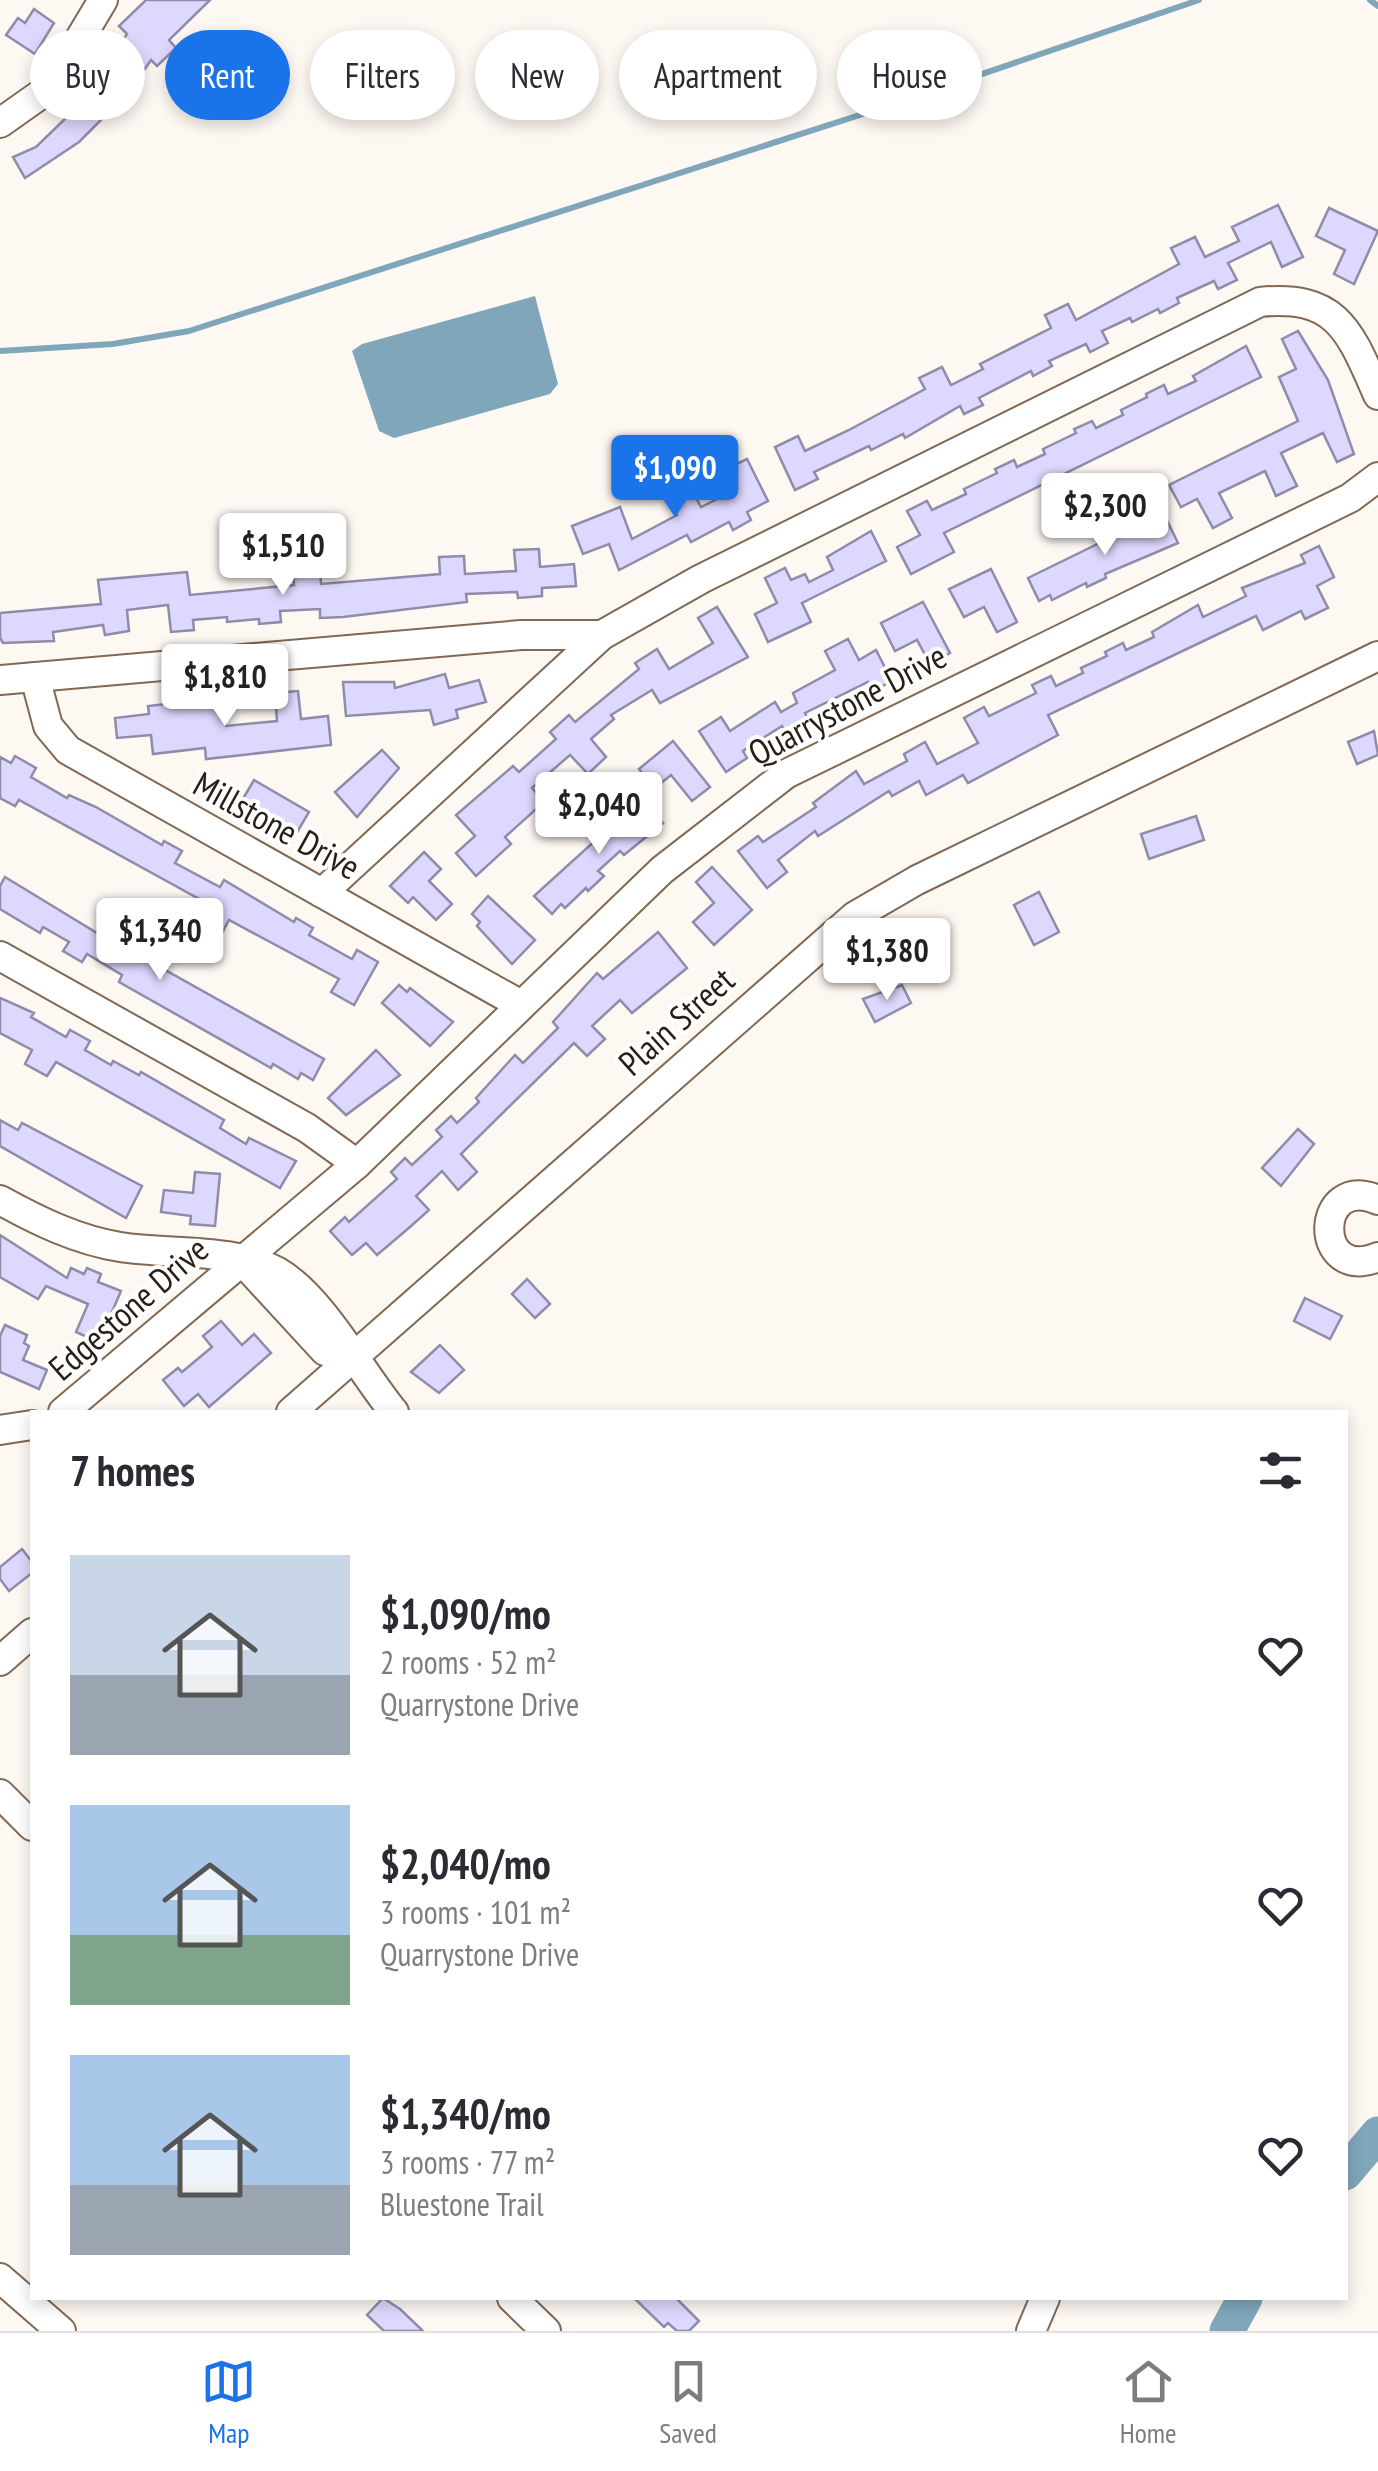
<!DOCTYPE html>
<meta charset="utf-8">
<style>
body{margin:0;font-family:"PT Sans Narrow",sans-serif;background:#f7f7f7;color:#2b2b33;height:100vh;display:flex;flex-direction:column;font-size:38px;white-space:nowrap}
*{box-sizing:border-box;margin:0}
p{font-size:32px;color:#7c7c81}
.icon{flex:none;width:55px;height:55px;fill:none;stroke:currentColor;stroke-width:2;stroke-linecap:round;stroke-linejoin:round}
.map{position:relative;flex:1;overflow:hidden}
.drawer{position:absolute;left:30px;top:1410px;width:1318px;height:890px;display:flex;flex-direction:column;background:#fff;border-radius:0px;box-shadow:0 5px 15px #0003}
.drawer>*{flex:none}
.guide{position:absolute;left:30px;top:30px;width:1320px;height:90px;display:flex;gap:20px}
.price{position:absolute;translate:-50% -85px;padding:0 22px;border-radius:10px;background:#fff;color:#222;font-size:32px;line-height:65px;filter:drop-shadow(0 2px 5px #0008)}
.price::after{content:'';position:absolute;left:50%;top:60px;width:30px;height:22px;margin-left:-15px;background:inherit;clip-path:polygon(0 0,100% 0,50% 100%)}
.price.on{background:#1a73e8;color:#fff}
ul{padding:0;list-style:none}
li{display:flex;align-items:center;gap:30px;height:250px;padding:0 40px}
li span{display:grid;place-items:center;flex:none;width:280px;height:200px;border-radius:0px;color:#555}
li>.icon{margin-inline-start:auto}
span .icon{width:120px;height:120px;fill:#fffc;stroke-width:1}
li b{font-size:42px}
h2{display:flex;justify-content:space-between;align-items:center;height:120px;padding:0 40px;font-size:42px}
.pill{padding:0 35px;border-radius:45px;background:#fff;box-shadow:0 5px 15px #0003;font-size:35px;line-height:90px}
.pill.on{background:#1a73e8;color:#fff}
.dock{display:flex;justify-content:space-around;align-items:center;height:140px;border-top:2px solid #e1e1e2;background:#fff;font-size:28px;color:#7c7c81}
.dock a{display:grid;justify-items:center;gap:5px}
.dock .on{color:#1a73e8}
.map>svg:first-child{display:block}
.water{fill:#7fa7b9}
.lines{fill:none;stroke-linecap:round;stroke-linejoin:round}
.stream{stroke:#7fa7b9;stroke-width:6}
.river{stroke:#7fa7b9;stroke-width:35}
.building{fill:#ddd8fd;stroke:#908baa;stroke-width:2.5}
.minor-casing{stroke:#826852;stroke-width:32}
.minor{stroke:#fff;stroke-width:28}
.labels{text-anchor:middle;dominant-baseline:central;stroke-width:8;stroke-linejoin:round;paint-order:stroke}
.street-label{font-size:35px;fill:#291e15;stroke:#fff}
</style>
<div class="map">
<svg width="1378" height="2331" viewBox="0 0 1378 2331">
<rect width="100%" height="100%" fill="#fef8f3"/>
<!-- water -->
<path class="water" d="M535,296L558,384L550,394L394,438L379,431L352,351L362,344Z"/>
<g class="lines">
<!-- stream -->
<g class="stream">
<path d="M1370,0L1378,6"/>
<path d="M0,351L113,344L189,331L894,104L1199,0"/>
</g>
<!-- river -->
<g class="river">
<path d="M1345,2173L1378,2134"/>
<path d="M1227,2331L1245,2298"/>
</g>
</g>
<!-- building -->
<g class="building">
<path d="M146,0H210L169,40L176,48L157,66L151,60L126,97L119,92L102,119L79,142L25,178L13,157L36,147L96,89L92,86L98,78L93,74L102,61L107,65L127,34L119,26Z"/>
<path d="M34,9L54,23L35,54L6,35L18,18L25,23Z"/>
<path d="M1278,205L1303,257L1282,267L1271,242L1228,263L1237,280L1218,289L1214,281L1177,298L1179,303L1160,313L1158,309L1132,322L1130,318L1102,331L1108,343L1090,352L1086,344L1049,361L1052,366L1033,376L1031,371L979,398L983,405L964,414L960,406L905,438L903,434L871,450L869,446L814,472L818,479L795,490L775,447L798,436L805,451L849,430L925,389L919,378L942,367L951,385L983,369L980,364L1051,328L1045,315L1068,304L1076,320L1179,264L1171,248L1195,237L1205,257L1239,241L1232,227Z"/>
<path d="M1329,208L1378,231L1354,284L1334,274L1345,250L1316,236Z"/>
<path d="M1298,331L1328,380L1354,454L1337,462L1323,433L1281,453L1297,486L1276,496L1265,471L1219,493L1232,518L1213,528L1197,499L1181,507L1169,485L1298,421L1279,377L1296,369L1282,339Z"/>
<path d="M1246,346L1261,377L944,533L954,552L911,574L897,547L920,535L907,511L927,501L932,510L966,494L964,489L997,473L995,469L1014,460L1017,467L1045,454L1043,449L1076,433L1074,429L1092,421L1096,428L1123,415L1121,410L1147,397L1146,394L1164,385L1168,394L1196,381L1193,376Z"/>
<path d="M747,459L768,501L747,512L751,520L733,530L729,522L691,542L687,535L619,570L609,544L583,554L572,526L620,507L632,539L677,515L669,500L691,488L701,507L735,490L724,470Z"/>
<path d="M1163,512L1178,543L1105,574L1106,578L1087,587L1086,583L1052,600L1050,595L1039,601L1028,578Z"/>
<path d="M871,531L886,561L802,603L811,622L768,642L755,614L777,603L765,578L785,568L791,580L805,574L809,582L833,570L827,557Z"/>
<path d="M1319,546L1334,577L1317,586L1328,608L1305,619L1301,611L1263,630L1256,616L1048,715L1058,735L968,783L963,775L926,795L919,781L892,796L889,791L818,836L815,831L778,860L787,872L767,888L738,851L758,836L763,842L816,807L813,803L856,771L864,784L907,761L904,754L925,742L937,764L978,743L964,718L984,707L989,716L1036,693L1032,685L1051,676L1056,686L1083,673L1081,668L1107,656L1105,652L1123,643L1126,650L1154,637L1152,632L1198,605L1203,617L1246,596L1242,588L1305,563L1301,555Z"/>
<path d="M539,549L540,567L574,564L576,586L542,588V596L518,598L517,592L466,594L467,602L343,617L320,618V609L280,611L281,622L259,624V619L227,622V617L193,620L194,630L171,632L168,605L127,610L129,631L105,635L103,625L53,632L54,641L3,643L0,638V613L101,604L98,580L187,572L190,595L294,585L293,567L320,566L321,584L440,574L439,557L464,556L465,574L516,571L514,550Z"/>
<path d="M991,569L1017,622L997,632L984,607L964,617L949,589Z"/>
<path d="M923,602L950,653L930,664L917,640L895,651L881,623Z"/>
<path d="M717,607L748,657L660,703L652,690L611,715L614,719L591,739L606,757L588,774L570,755L532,788L544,802L505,837L511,844L476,876L456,853L475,836L456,815L513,766L519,772L556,739L550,732L569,715L575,722L639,669L635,663L657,649L669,669L713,643L698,618Z"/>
<path d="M848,639L859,660L876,650L892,681L873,691L868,682L805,713L809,721L786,733L782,726L743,751L747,758L726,772L699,731L721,717L730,731L775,702L781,712L797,703L793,693L835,670L825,651Z"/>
<path d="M445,674L449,688L479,680L486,702L456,710L458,718L434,725L430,710L346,716L343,682H394L395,688Z"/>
<path d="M298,691L301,719L328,716L331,745L206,759L205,748L153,754L151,735L117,738L115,718L149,714L148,706L200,700L223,698L226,726L277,721L275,693Z"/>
<path d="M1374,731L1378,755L1357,764L1348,742Z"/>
<path d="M673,741L710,787L692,801L671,775L654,789L639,769Z"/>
<path d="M382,750L399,768L357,817L335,792Z"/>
<path d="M15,756L36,768L31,777L67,798L69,795L96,807L162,845L164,841L182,851L175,863L220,887L224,880L294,922L296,918L313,928L309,935L352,959L357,950L378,962L354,1005L331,992L339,979L229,920L222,933L201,921L210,905L19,800L15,806L0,798V757L11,763Z"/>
<path d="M254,780L309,812L292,841L241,802Z"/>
<path d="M641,799L663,823L624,855L620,851L598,871L604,876L588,891L586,888L565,908L561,904L552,914L534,896Z"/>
<path d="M1196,816L1204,840L1149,859L1141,834Z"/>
<path d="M424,852L441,869L429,881L452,904L436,920L413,897L408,903L390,886Z"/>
<path d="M712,867L752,910L714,945L693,922L714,903L696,882Z"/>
<path d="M5,877L97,933L108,914L129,927L119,944L324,1059L313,1080L301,1073L298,1079L273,1064L271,1068L119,982L122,975L87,954L82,962L63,951L69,942L43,927L40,933L0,909V886Z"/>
<path d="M1039,892L1059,932L1034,945L1014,905Z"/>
<path d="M488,896L535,940L512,964L477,926L480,922L472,914Z"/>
<path d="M658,932L687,968L632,1013L620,1000L592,1026L605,1039L587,1056L574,1043L461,1154L477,1172L458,1190L442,1171L416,1196L429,1210L410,1227L377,1255L366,1243L352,1255L330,1231L345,1217L349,1222L397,1179L391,1172L405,1158L412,1165L442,1137L436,1130L451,1116L457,1123L479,1102L476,1098L515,1055L523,1063L558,1028L553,1022L597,973L603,979Z"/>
<path d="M399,985L407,992L410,988L453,1022L430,1046L382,1003Z"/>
<path d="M902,985L911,1003L875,1022L863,999Z"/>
<path d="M0,998L34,1013L31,1017L66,1037L70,1030L90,1041L85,1050L111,1065L113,1061L139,1075L141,1072L224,1120L220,1128L246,1144L249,1138L296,1161L280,1188L56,1062L47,1076L25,1064L32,1050L0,1033Z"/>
<path d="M376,1050L400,1075L346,1115L328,1098Z"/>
<path d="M0,1120L18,1130L22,1123L142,1186L126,1218L0,1146Z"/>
<path d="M1298,1129L1314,1144L1281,1186L1262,1168Z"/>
<path d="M195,1172L220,1174L215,1226L190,1224L191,1216L161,1212L164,1190L193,1193Z"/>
<path d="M0,1235L67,1278L71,1268L84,1274L87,1268L101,1274L98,1282L121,1291L99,1342L76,1332L88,1304L46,1286L38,1299L0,1277Z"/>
<path d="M527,1279L550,1304L535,1318L512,1294Z"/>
<path d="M1305,1298L1342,1316L1330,1339L1294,1321Z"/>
<path d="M221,1321L242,1345L254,1334L271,1353L209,1407L198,1394L184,1406L163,1380L178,1368L182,1372L212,1347L203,1336Z"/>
<path d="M5,1325L27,1335L24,1343L29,1346L23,1360L47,1370L39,1389L0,1372V1336Z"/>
<path d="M440,1345L464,1370L439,1393L411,1372Z"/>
<path d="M22,1549L32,1562V1573L9,1591L0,1579V1567Z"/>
<path d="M383,2298L400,2309L423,2331H384L367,2315Z"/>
<path d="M634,2298H676L699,2321L689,2331H677L668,2323L664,2327Z"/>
</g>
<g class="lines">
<defs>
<g id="minor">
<path d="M0,123L51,87L103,0"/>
<path d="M35,677L48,726L68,750L521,1005"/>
<path d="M0,680L521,635H602"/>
<path d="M322,893L602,635L701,579L1260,302C1338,294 1350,332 1378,395"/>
<path d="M0,956L307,1128L357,1164"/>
<path d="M0,1200C38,1221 77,1240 120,1247C169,1255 233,1247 278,1272C322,1298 361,1372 394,1412"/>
<path d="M1378,1200C1314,1172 1312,1284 1378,1257"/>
<path d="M244,1263L325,1351L353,1360"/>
<path d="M63,1412L357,1164L662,870L786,774L1350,498L1378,477"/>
<path d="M291,1412L855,916L917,880L1378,656"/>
<path d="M0,1430L32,1425"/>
<path d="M0,1661L32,1633"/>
<path d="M0,1794L32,1826"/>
<path d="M0,2278L61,2331"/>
<path d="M512,2298L546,2331"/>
<path d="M1031,2331L1045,2298"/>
</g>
</defs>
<!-- minor casing -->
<use href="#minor" class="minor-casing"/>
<!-- minor -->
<use href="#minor" class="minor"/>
</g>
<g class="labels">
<!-- street labels -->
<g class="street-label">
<text transform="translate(847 704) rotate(-28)">Quarrystone Drive</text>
<text transform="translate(277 825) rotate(29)">Millstone Drive</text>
<text transform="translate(676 1021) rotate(-42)">Plain Street</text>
<text transform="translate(128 1308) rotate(-41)">Edgestone Drive</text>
</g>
</g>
</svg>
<b class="price on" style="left:675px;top:520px">$1,090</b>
<b class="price" style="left:1105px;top:558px">$2,300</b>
<b class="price" style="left:283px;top:598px">$1,510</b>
<b class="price" style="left:225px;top:729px">$1,810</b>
<b class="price" style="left:599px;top:857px">$2,040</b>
<b class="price" style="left:160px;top:983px">$1,340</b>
<b class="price" style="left:887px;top:1003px">$1,380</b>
<div class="guide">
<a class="pill">Buy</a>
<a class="pill on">Rent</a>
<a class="pill">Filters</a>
<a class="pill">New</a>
<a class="pill">Apartment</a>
<a class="pill">House</a>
</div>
<section class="drawer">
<h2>7 homes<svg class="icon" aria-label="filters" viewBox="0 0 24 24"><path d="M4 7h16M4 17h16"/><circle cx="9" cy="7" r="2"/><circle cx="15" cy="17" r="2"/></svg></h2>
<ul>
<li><span style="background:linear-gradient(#c9d6e8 60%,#9aa5b1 0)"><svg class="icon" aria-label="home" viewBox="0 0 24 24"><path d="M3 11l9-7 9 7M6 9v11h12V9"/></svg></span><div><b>$1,090/mo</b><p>2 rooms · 52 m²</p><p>Quarrystone Drive</p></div><svg class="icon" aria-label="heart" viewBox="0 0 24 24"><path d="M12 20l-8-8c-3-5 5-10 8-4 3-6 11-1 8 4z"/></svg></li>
<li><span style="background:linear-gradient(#a9c7e8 65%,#7fa58c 0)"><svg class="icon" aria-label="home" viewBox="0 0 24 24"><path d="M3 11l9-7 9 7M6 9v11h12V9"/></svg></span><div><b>$2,040/mo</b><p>3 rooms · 101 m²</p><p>Quarrystone Drive</p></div><svg class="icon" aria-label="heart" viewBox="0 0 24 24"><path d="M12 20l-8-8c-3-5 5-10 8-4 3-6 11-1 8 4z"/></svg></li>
<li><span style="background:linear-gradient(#a9c7e8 65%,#9aa5b1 0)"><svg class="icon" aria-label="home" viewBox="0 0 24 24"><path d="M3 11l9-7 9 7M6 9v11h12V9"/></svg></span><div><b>$1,340/mo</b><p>3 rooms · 77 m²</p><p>Bluestone Trail</p></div><svg class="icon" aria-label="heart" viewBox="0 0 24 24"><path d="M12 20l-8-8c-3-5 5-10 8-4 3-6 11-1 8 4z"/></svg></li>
</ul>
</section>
</div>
<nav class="dock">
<a class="on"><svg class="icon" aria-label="map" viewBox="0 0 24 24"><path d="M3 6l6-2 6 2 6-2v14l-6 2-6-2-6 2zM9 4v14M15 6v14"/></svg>Map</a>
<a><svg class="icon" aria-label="saved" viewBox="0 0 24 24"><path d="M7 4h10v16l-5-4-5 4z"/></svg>Saved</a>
<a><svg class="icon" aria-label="home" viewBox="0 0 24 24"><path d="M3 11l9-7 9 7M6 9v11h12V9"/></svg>Home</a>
</nav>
